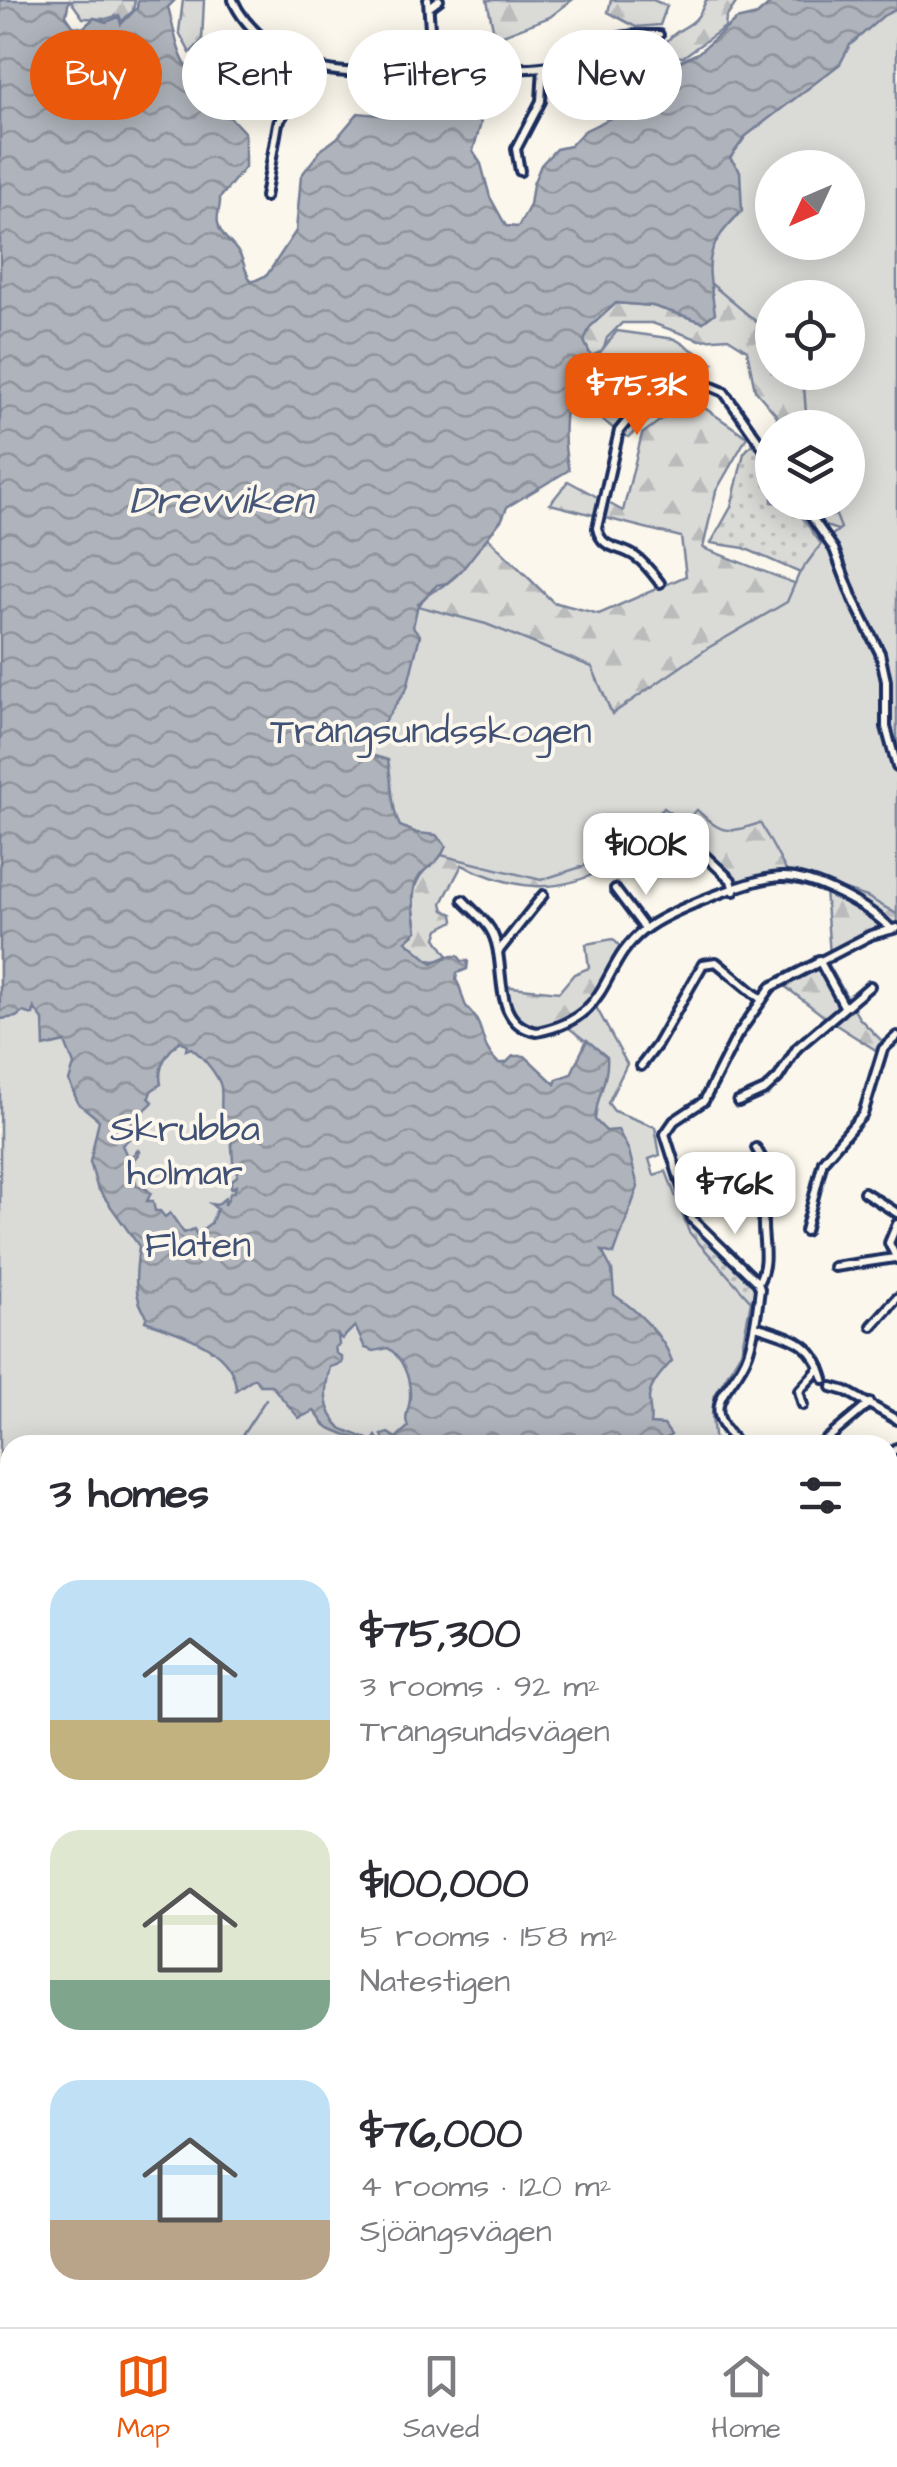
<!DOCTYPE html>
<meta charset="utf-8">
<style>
body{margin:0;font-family:"Architects Daughter",sans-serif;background:#f7f7f7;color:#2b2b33;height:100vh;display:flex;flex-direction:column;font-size:38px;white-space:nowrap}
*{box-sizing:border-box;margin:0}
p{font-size:32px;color:#7c7c81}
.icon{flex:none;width:55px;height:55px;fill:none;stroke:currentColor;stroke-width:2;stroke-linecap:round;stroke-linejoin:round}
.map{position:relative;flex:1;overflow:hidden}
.side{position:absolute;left:0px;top:1435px;width:898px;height:892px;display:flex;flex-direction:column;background:#fff;border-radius:30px 30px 0 0;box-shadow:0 5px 25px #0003}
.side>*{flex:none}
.banner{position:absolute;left:30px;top:30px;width:838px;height:90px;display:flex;gap:20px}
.needle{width:65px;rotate:226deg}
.controls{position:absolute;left:755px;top:150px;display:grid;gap:20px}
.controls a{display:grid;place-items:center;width:110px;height:110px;border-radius:50%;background:#fff;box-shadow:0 5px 25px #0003;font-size:50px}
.price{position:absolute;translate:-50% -85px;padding:0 22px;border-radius:20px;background:#fff;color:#222;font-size:32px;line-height:65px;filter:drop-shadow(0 2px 5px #0008)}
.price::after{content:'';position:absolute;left:50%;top:60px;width:30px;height:22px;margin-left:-15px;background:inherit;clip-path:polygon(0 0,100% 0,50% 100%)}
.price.active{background:#ea580c;color:#fff}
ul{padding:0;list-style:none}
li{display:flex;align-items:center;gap:30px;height:250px;padding:0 50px}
li span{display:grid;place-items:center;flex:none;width:280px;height:200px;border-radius:30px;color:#555}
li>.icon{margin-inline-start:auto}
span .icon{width:120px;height:120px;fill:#fffc;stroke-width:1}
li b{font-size:42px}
h2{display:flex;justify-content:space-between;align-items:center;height:120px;padding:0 50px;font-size:42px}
.pill{padding:0 35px;border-radius:45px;background:#fff;box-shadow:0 5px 25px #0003;font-size:35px;line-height:90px}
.pill.active{background:#ea580c;color:#fff}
.tab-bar{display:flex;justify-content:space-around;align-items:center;height:140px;border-top:2px solid #e1e1e2;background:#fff;font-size:28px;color:#7c7c81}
.tab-bar a{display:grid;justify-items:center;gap:5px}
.tab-bar .active{color:#ea580c}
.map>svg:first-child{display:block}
.grass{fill:url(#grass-dots);stroke:#7a849a;stroke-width:2.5}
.forest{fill:url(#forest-firs);stroke:#7a849a;stroke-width:2.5;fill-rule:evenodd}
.park{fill:#dadad7;stroke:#7a849a;stroke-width:2.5;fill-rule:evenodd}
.water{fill:url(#water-waves);stroke:#747e96;stroke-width:2.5;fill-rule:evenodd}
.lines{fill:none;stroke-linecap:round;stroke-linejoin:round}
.stream{stroke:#747e96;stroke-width:2.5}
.minor-casing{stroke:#1b2f5e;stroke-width:14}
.minor{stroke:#fbf7ec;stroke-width:6}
.labels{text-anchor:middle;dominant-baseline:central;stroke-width:8;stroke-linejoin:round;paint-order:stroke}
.park-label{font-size:38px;fill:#415176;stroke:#fbf7ec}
.water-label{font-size:40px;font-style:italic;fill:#47577a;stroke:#fbf7ec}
</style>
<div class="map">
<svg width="897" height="2327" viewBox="0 0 897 2327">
<defs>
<pattern id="grass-dots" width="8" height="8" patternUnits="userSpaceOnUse" patternTransform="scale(2.5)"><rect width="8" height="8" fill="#dadad7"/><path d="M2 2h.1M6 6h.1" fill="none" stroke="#babbbb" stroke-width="1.8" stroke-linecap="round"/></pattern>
<pattern id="forest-firs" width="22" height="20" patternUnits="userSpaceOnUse" patternTransform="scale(2.5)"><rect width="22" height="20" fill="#dadad7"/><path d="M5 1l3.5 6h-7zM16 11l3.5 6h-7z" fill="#babbbb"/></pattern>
<pattern id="water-waves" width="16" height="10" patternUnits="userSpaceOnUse" patternTransform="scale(2.5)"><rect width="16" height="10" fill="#afb3bb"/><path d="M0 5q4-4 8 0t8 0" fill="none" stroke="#8e929b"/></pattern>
</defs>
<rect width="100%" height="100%" fill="#fbf7ec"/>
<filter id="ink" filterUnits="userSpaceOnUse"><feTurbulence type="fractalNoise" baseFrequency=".01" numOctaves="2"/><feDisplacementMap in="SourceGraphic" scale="20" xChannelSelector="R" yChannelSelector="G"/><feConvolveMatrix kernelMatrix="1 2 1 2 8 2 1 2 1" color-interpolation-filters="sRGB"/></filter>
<g filter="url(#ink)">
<!-- grass -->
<g class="grass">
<path d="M758,437L772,466V502L792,503L829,555L852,596L744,548L711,543L731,507L744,453Z"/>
<path d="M693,1220L758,1283L748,1339L718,1395L717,1364L681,1231Z"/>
</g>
<!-- forest -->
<g class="forest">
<path d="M70,0H135L133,11L122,21L119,15L106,19L83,18Z"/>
<path d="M183,0H204L202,41L190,53L179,32Z"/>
<path d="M487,0H572L550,17L495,38Z"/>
<path d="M611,0H653L667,6L660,25L636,27L608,12Z"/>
<path d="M706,0H738L726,18L725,27L683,57L671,56L667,41C684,21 694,32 706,0Z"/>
<path d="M850,45V534L816,523L800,503L848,502V428L776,427L777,416L755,390L747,350L728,338L700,340L652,323H622L607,338L603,351L591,356L584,341L589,327L616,303L653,306L703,322L714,314L708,259ZM772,168H848V242H772ZM772,298H848V372H772Z"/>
<path d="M690,398L747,437L716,491L703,548L856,607L897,522V928L830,955L825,889L781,877L734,891L731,880L673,827C646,834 630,855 606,868C555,896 513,889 462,865L442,903L444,910L453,914L454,921L439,929L436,938L448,956C428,968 420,955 406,940L417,931C414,909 408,887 425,870L412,627C423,584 431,599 457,575C468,564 477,549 486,536L553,602L599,614L686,576L681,537L550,504L568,481L623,511L642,434Z"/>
<path d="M613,939L625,952C595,994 583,1028 526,1030L505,1005L502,986L559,992L574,974L589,968L586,944Z"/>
<path d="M825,958L859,1018L887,1046L882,1054L830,1021L778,981Z"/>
</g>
<!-- park -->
<g class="park">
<path d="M897,0V914L867,897L787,872L760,823C727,834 722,834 697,810L682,823L664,808L632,842L612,857L541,880L317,824L346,587L486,624L592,667L612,714L708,648L787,602L799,574L822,543L841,528L831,503L848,502V428L807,427L803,373L848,372V298H772V335L620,207ZM772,168H848V242H772Z"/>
<path d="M0,84L401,1212L556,1130L587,1042L569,1028L595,1005L627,1064L608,1103L614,1111L655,1127L660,1155L649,1159L654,1175L666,1171L689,1232L751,1301L741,1352L715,1395L712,1415L715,1445H10V2318H852L854,2327H0Z"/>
<path d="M617,331L675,339L713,363L629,437L622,435L576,399L587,369Z"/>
</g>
<!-- water -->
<g class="water">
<path d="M0,0H69L66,16L73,26L83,28L94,18L106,22L119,17L121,24L137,8L138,0H175L168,7C174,27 176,50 187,67L194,68L208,56H213L232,69L230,75L240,90L230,117L245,133V167L220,198C221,208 216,213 218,223C220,238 237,245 242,259C246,269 245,273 252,282L267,275L296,231L301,176L321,150L337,138L358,113L400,117L423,105L434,106L437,120H442L453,102L465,106L481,123L473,151L481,164L490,197L506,226L518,227L530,205L533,184L541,165L556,149L570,146L584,131L625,111L630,96L667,60L678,62L698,53L736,20L757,15L774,0H897V9L883,16L850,45L840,64L746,136L730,158L740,171L742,211C702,250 707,261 715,313L703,322L653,306L616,303L590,327L584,341L591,356C585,364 577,373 573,383C563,409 562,443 569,470L507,507L502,519L462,570L447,583L437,585L418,604L413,627L420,635L407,688L370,743L371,755L388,760C392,781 391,808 400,826L417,833L436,835L446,846C441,859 435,862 425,870C407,885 414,910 417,931L406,941L432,963L448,956H458L462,961H468L467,969L457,973L456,980C462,989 461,995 465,1004C467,1009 472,1012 475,1017C485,1033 480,1045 498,1063H506L513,1056H525L555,1084L557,1079L571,1074L587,1040L607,1057C609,1079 596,1097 595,1120L606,1131L618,1130L629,1151L638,1187L614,1254L602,1251L612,1270L614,1295C637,1310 663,1335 672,1361C663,1371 650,1384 649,1398C649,1407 652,1414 650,1424L664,1425L671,1435L658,1445H386L382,1435L388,1433L396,1438L408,1427C403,1415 410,1410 410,1397C411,1378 402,1357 388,1348L374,1351L365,1348L355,1326L342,1339L338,1335L339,1345L335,1347L336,1353L342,1357V1363L330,1367C324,1390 322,1409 341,1428C344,1430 370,1440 373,1441L376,1436L382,1445C372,1445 333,1431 325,1425C321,1421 318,1415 314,1411L299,1418L271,1385H260L254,1378L236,1390C235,1347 175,1332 145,1321L147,1316C132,1298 136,1269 139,1246L97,1187L90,1162L99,1120L78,1103L69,1081L74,1065L65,1042L44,1047L43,1020L34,1008L33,1015L23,1012L16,1017L0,1019ZM180,1041L187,1045L186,1050L191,1048C201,1055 218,1074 221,1087C223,1103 218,1107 226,1125L221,1128L231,1132L233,1162L239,1165L237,1176L231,1181V1188L236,1186L234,1192H231L225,1205V1198L217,1205L211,1204L217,1209L211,1223L196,1234L194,1229L184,1233L170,1213L165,1217L160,1211H155L153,1201H147L151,1193L143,1186H137L131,1163L140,1152L138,1150L132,1156L126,1154L122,1145L129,1139C126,1114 142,1116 153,1102L149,1098L151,1091L161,1084C157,1066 167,1052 180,1041Z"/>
<path d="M10,1693V2318H49L48,2327H0V1709Z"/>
<path d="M888,2011L891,2012C897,2039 897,2069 891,2095H888Z"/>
<path d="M888,2145L891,2157L897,2156V2327H687L697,2318H888Z"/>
</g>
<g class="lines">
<!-- stream -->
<path class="stream" d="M236,1445L266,1399"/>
<defs>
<g id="minor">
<path d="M233,0C246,31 282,56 313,66C350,79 433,71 473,68C496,67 520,70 542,67C568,63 590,48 613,39C628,34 643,35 659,35"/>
<path d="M428,0L433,71"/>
<path d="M431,6L439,0"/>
<path d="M520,171L516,149L541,101L543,67"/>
<path d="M265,197L278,123L314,67"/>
<path d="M801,502L834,549L853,599L880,653L886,681V727L897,767"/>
<path d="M660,583C653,574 645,563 636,557C620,545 602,551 597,528L619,431L642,403L664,391L698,381L724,392L772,460"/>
<path d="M672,825L731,880L734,891"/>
<path d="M615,889L645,929"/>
<path d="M463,900C471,909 484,919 490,929C510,960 487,1023 537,1032C614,1017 598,966 644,930C666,912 753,878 781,877C813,876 869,906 891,929"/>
<path d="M498,952L543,895"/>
<path d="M819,960L844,1006"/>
<path d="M641,1066L657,1045L703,964L716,962L762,1000"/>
<path d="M738,1102L765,1090L778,1078L797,1048L870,986"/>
<path d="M756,1148L772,1176C771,1187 766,1197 764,1208C759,1235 772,1258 758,1283"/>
<path d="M864,1192L897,1213"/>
<path d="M805,1231L823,1161L863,1114L883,1049L897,1036"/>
<path d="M897,1259L889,1243L897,1224"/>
<path d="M834,1267L895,1258"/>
<path d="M756,1326C790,1338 813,1340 824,1379"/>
<path d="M872,1326L897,1298"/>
<path d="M832,1387L846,1391L897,1420"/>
<path d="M803,1405L799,1391L820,1368"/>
<path d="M739,1445C694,1401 735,1391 748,1353C755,1333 757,1311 760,1289L758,1283L692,1219L665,1134L674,1121L704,1101L737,1036L771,987L871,935L897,928"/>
<path d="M820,1445L870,1403"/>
<path d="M888,1455L897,1448"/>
<path d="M888,1494L897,1488"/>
<path d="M888,1567L897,1570"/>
<path d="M0,1653L10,1635"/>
<path d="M897,1829C880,1856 892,1943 897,1976"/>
<path d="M259,2327L260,2318"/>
</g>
</defs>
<!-- minor casing -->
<use href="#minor" class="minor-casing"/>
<!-- minor -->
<use href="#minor" class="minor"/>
</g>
</g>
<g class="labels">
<!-- park labels -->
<g class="park-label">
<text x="431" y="732">Trångsundsskogen</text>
<text x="185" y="1130">Skrubba<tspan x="185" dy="44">holmar</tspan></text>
<text x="198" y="1246">Flaten</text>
</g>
<!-- water labels -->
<g class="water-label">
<text x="221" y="501">Drevviken</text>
</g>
</g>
</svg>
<div class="controls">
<a><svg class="needle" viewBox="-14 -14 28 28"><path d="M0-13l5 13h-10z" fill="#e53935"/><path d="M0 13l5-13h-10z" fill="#7c7c81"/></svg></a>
<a><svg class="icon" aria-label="locate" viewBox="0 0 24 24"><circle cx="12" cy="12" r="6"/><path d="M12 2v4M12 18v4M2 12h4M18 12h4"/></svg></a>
<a><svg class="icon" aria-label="layers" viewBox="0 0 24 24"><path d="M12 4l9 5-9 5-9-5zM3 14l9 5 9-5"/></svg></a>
</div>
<b class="price active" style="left:637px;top:438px">$75.3K</b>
<b class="price" style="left:646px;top:898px">$100K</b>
<b class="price" style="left:735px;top:1237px">$76K</b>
<div class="banner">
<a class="pill active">Buy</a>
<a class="pill">Rent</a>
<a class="pill">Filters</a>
<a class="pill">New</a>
</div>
<section class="side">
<h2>3 homes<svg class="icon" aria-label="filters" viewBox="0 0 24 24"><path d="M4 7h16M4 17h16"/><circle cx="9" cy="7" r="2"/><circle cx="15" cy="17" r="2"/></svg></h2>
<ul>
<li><span style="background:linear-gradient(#bfe0f5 70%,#c2b280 0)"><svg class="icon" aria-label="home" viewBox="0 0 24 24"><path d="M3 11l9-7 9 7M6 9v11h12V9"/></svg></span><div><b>$75,300</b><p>3 rooms · 92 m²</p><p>Trångsundsvägen</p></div></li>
<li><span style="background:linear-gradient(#dfe7d0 75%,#7fa58c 0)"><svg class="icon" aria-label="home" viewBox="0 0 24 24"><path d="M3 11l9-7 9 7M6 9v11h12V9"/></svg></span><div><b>$100,000</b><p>5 rooms · 158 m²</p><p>Natestigen</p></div></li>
<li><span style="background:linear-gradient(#bfe0f5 70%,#b9a48a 0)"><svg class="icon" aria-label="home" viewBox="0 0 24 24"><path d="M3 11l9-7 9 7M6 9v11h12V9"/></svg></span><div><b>$76,000</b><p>4 rooms · 120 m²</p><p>Sjöängsvägen</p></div></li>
</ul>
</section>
</div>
<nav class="tab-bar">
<a class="active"><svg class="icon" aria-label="map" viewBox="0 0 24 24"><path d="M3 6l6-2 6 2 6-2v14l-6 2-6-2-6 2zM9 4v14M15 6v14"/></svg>Map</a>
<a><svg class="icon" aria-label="saved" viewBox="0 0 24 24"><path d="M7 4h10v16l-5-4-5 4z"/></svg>Saved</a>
<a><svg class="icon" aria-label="home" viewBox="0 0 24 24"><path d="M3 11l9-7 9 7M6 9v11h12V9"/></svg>Home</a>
</nav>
